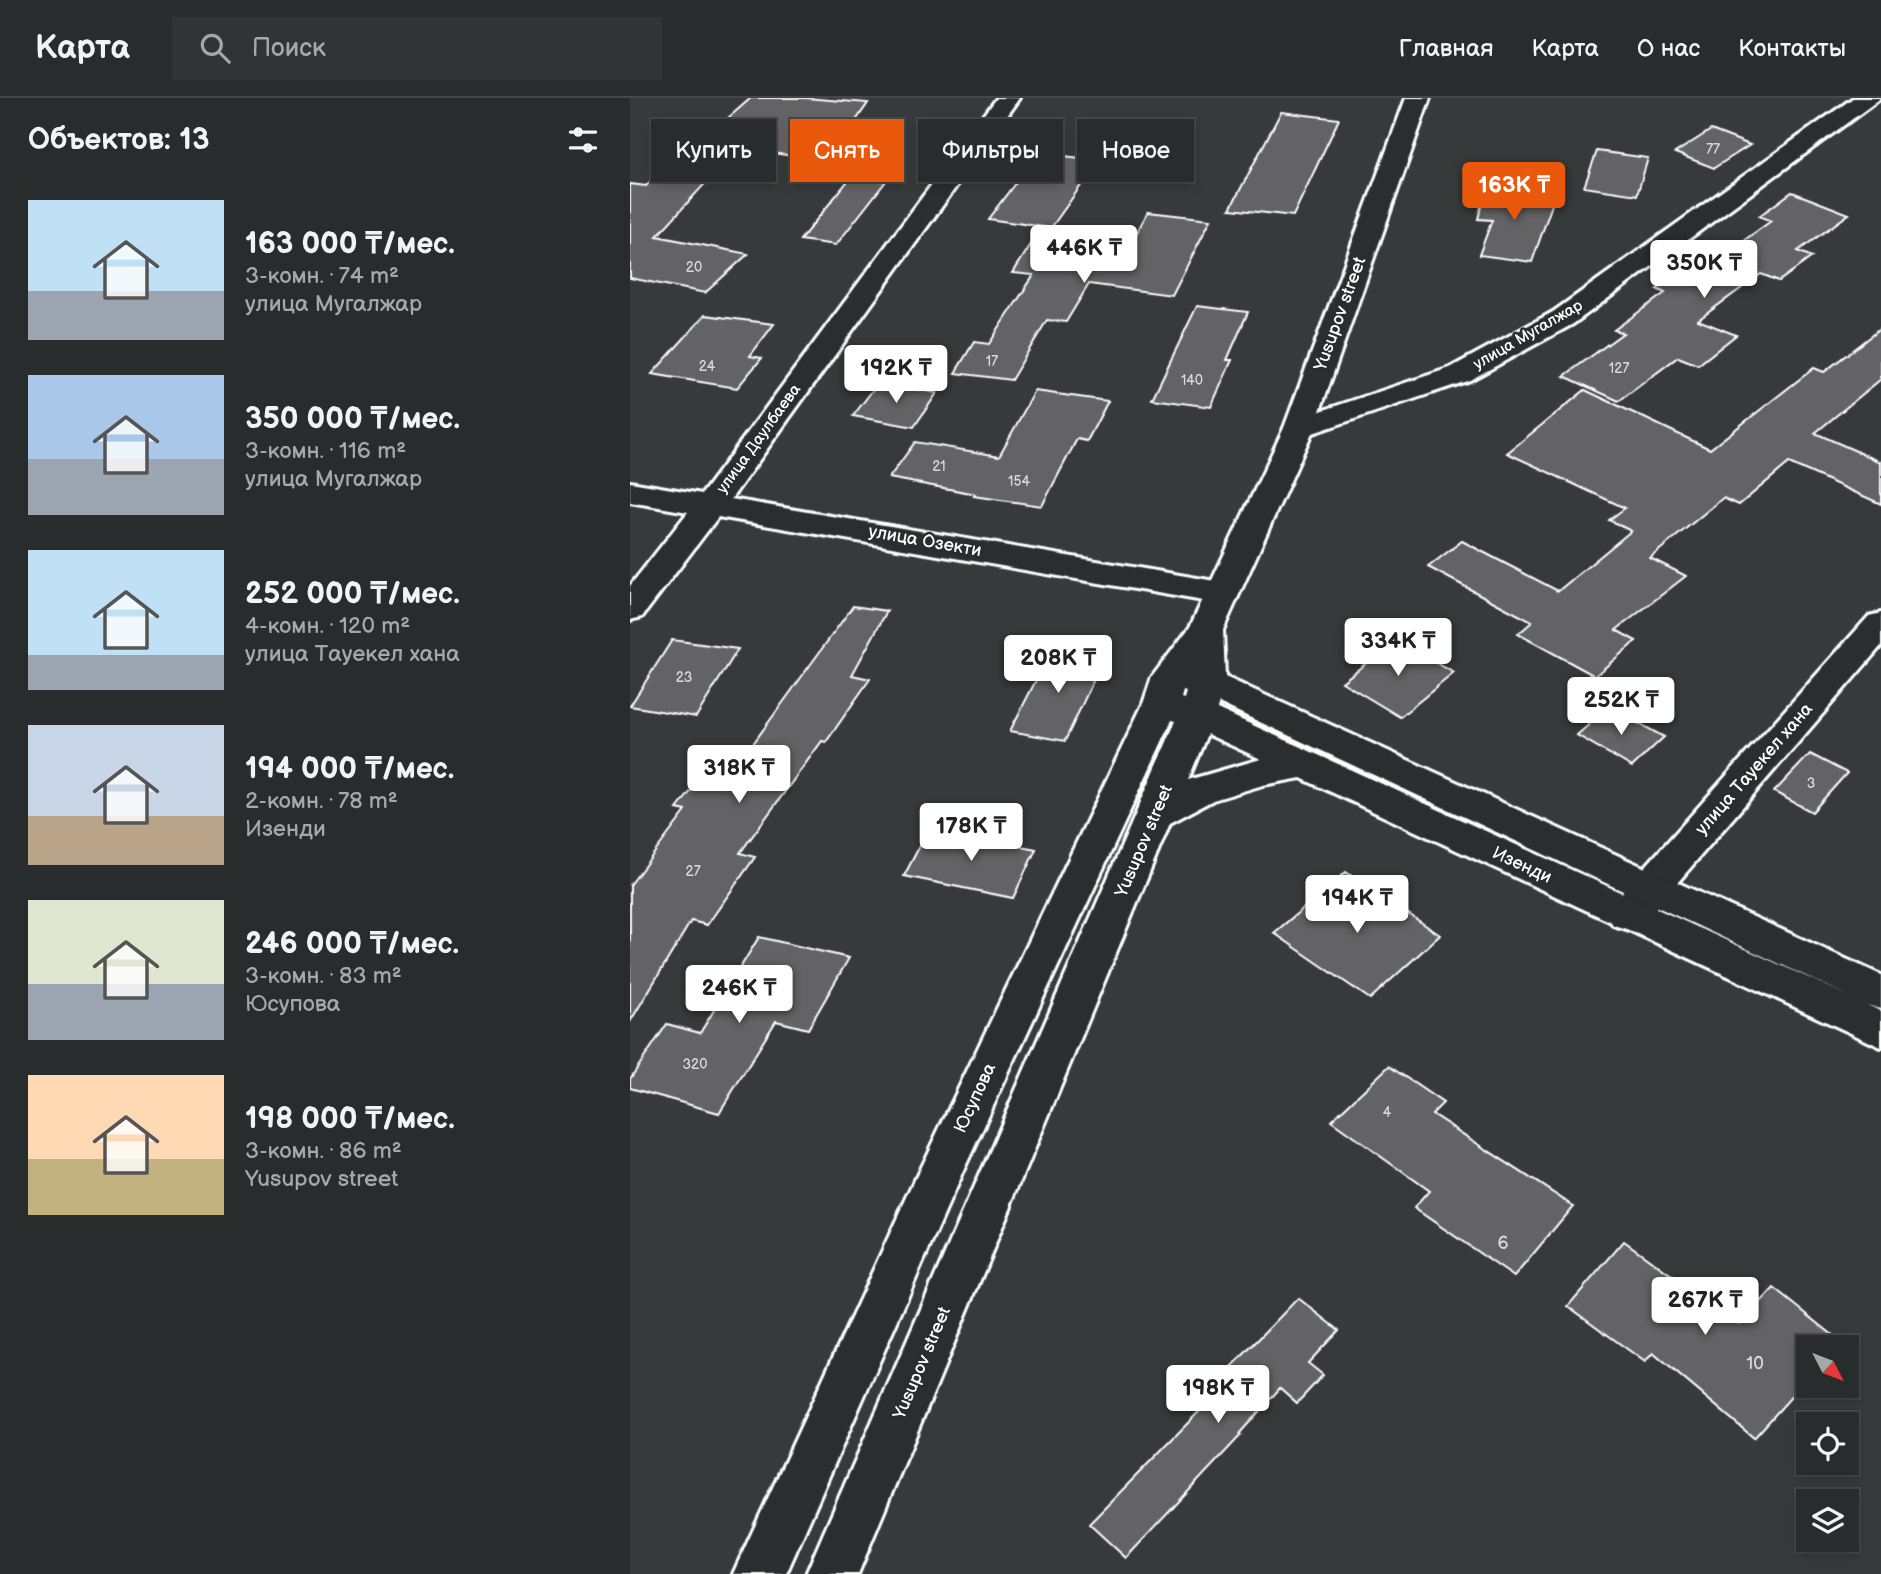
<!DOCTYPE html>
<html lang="ru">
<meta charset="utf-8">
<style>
body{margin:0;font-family:"Balsamiq Sans",sans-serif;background:#313434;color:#f1f3f6;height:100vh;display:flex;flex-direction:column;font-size:26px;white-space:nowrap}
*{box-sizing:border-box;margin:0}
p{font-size:23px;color:#a5a7a9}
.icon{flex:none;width:38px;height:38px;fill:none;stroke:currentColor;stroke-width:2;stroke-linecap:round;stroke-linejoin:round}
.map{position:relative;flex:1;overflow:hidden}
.drawer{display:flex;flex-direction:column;background:#292c2c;width:630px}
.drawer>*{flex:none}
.guide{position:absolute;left:21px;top:21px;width:665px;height:63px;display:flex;gap:14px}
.needle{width:46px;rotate:132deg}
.buttons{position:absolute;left:1166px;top:1237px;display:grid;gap:14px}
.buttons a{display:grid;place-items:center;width:63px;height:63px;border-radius:0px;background:#292c2c;box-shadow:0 4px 10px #0003,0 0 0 2px #454848;font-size:35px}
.price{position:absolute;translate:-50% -60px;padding:0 16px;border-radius:7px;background:#fff;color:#222;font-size:23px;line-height:46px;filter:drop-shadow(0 2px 4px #0008)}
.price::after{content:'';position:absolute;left:50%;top:42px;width:21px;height:16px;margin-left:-10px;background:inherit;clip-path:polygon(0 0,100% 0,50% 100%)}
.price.selected{background:#ea580c;color:#fff}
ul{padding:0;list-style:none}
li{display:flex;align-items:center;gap:21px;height:175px;padding:0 28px}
li span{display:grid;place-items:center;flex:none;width:196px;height:140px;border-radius:0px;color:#555}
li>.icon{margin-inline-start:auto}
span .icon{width:84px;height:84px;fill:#fffc;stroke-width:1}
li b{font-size:30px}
h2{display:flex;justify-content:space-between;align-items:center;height:84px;padding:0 28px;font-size:30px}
.chip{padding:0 24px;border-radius:0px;background:#292c2c;box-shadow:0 4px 10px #0003,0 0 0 2px #454848;font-size:24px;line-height:63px}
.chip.selected{background:#ea580c;color:#fff}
header{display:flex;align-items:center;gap:42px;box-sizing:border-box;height:98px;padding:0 35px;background:#292c2c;border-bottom:2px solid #454848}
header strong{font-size:33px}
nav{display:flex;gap:38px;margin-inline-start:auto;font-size:24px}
.search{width:490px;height:63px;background:#313434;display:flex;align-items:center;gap:18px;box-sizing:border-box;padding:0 24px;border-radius:0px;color:#a5a7a9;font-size:26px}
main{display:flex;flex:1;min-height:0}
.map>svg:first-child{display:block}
.building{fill:#636465;stroke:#fff;stroke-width:2}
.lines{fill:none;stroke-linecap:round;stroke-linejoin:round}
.minor-casing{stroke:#fff;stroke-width:6}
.tertiary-casing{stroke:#fff;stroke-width:6}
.minor{fill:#2a2d2e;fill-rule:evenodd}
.tertiary{fill:#2a2d2e;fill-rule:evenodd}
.labels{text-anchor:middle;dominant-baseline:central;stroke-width:5;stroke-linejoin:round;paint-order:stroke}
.number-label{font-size:14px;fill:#d8d8d8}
.far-street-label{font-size:16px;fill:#fff;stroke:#2a2d2e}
.street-label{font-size:18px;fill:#fff;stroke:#2a2d2e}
.near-number-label{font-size:18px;fill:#d8d8d8}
</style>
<header>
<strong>Карта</strong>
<div class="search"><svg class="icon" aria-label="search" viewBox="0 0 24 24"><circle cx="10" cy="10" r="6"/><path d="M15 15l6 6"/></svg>Поиск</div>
<nav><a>Главная</a><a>Карта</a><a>О нас</a><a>Контакты</a></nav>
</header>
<main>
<section class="drawer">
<h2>Объектов: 13<svg class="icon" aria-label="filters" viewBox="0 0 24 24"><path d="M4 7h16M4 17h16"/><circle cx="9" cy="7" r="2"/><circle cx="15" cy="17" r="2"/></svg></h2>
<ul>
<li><span style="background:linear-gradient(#bfe0f5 65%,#9aa5b1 0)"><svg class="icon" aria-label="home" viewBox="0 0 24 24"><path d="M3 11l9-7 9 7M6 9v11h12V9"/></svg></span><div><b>163 000 ₸/мес.</b><p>3-комн. · 74 m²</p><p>улица Мугалжар</p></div></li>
<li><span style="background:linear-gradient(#a9c7e8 60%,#9aa5b1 0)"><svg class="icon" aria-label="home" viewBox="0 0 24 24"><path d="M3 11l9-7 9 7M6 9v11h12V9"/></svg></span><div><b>350 000 ₸/мес.</b><p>3-комн. · 116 m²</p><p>улица Мугалжар</p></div></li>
<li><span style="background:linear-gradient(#bfe0f5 75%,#9aa5b1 0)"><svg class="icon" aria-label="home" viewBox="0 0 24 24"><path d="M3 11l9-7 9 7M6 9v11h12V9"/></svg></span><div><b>252 000 ₸/мес.</b><p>4-комн. · 120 m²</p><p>улица Тауекел хана</p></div></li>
<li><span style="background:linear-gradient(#c9d6e8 65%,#b9a48a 0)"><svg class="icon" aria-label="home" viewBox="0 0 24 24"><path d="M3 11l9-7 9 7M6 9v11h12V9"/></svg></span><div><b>194 000 ₸/мес.</b><p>2-комн. · 78 m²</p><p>Изенди</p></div></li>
<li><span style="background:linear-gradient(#dfe7d0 60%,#9aa5b1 0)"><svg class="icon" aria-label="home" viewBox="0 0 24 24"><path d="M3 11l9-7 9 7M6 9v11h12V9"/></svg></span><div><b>246 000 ₸/мес.</b><p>3-комн. · 83 m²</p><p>Юсупова</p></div></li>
<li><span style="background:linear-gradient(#ffd9b3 60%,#c2b280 0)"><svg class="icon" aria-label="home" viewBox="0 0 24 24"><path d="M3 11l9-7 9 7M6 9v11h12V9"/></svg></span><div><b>198 000 ₸/мес.</b><p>3-комн. · 86 m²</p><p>Yusupov street</p></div></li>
</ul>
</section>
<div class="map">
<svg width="1251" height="1476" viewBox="0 0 1251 1476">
<rect width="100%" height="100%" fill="#373a3b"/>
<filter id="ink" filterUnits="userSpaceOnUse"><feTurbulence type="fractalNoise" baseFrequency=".0143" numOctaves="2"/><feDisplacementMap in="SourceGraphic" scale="14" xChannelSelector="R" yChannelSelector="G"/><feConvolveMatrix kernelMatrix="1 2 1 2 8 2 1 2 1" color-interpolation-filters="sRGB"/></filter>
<g filter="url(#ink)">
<!-- building -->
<g class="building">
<path d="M121,0H175L238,5L199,62L124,53L117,60L101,57L27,138L118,156L75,195L0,180V86L16,88L44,59L52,60Z"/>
<path d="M651,14L709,21L663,118L600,111Z"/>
<path d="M1081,32L1120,47L1084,70L1045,55Z"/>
<path d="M967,53L1018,60L1007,97L954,89Z"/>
<path d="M398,54L469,62L421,130L358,121L386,84L379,83Z"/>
<path d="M221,79L256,83L206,147L170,142Z"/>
<path d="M856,89L926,95L902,164L849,157L862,122L848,121Z"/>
<path d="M1162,94L1219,116L1168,153L1182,159L1149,183L1131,176L1068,222L1106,237L1068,267L1048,259L989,303L934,278L993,235L984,232L1035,195L1027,191L1063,166L1074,171L1141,123L1129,118Z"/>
<path d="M518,114L581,121L542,197L459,186L436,224L417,222L381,282L325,275L344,244L359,246L404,177L383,175L403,143L496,154Z"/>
<path d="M567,208L618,214L597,262H602L581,309L522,301Z"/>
<path d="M75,217L144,226L120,258L132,260L107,290L22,276Z"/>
<path d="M1251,230V281L1185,335L1251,364V406L1159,365L1109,407L1093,400L1020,460L1056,478L986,532L1006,543L965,578L888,536L902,524L798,469L832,443L928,493L1001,433L979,422L995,410L877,355L955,292L1080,351L1184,270L1194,274Z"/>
<path d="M248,285L307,295L284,329L223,318Z"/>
<path d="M405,293L478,303L457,343L447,341L412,408L344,398L346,396L259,380L285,344L369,358Z"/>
<path d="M223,508L257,513L222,577L240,581L196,644L192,643L110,755L125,759L77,827L61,823L0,924V787L56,713L47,711L96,648L117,654Z"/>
<path d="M42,542L108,551L66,619L0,608Z"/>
<path d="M766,542L824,575L770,619L712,584Z"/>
<path d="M422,551L474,560L435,643L380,633Z"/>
<path d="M979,609L1034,639L1002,669L947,637Z"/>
<path d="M1180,656L1217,675L1182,714L1144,694Z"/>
<path d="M299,730L406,751L383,800L274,778Z"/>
<path d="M716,774L810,837L740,901L644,835Z"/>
<path d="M129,839L219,860L178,931L146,923L89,1015L0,990V981L37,926L70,935Z"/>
<path d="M759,968L813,1005L802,1016L943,1108L884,1179L784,1110L799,1093L701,1023Z"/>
<path d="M994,1143L1110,1226L1144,1190L1219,1250H1178V1280L1124,1340L1023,1255L1015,1264L938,1208Z"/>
<path d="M668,1200L709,1232L678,1265L693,1277L667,1305L650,1290L609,1336L611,1337L496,1460L459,1426L600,1282L594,1277Z"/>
</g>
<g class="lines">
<defs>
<g id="minor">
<path d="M366,0H390L101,401L591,484L603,487L608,495L603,503L591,506L88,419L12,519L0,522V488L58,414L0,404V384L72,396Z"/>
<path d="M1223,0H1251L943,226L840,282L680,336L669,339L658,336L654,330L658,324L820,270L923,214Z"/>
<path d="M1251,515V548L1011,827L997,831L983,827L977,816L983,805L1239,518Z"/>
</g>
<path id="tertiary" d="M776,0H800L684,330L593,532L595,579L1251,877V911L1237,907L1251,913V949L671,680L633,687L583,702L540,725L228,1476H176L546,623L542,622L334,1071L156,1476H103L290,1071L513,606L522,579L560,529L654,330ZM553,593L556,594L554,601L551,600ZM589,605L1221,899L587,611ZM577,636L631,661L558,682Z"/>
</defs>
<!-- minor casing -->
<use href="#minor" class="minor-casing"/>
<!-- tertiary casing -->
<use href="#tertiary" class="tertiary-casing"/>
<!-- minor -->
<use href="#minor" class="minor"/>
<!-- tertiary -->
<use href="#tertiary" class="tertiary"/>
</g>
</g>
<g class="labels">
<!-- number labels -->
<g class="number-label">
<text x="1083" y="51">77</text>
<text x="64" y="169">20</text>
<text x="362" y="263">17</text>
<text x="77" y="268">24</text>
<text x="989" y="270">127</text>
<text x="562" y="282">140</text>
<text x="309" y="368">21</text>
<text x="389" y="383">154</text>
<text x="54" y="579">23</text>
<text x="1181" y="685">3</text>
<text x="63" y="773">27</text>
<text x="65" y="966">320</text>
<text x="757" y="1014">4</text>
</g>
<!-- far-street labels -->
<g class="far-street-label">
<text transform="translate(898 237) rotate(-30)">улица Мугалжар</text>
<text transform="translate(129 341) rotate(-54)">улица Даулбаева</text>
</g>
<!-- street labels -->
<g class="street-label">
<text transform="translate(710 216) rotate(-70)">Yusupov street</text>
<text transform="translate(295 443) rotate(10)">улица Озекти</text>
<text transform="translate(1124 671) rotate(-49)">улица Тауекел хана</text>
<text transform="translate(514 743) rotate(-67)">Yusupov street</text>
<text transform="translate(892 767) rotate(25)">Изенди</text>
<text transform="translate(345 1000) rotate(-65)">Юсупова</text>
<text transform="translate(292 1265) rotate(-67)">Yusupov street</text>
</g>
<!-- near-number labels -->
<g class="near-number-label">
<text x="873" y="1145">6</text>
<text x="1125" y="1265">10</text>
</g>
</g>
</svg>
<div class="buttons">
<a><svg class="needle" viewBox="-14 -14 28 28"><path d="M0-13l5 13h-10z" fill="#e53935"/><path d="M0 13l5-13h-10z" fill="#a5a7a9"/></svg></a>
<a><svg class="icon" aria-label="locate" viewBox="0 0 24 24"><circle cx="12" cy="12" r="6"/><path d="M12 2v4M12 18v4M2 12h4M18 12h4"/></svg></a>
<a><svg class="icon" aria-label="layers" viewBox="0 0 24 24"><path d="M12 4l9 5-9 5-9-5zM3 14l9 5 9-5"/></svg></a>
</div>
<b class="price selected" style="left:884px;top:124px">163K ₸</b>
<b class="price" style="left:454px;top:187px">446K ₸</b>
<b class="price" style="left:1074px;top:202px">350K ₸</b>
<b class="price" style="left:266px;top:307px">192K ₸</b>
<b class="price" style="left:768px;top:580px">334K ₸</b>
<b class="price" style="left:428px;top:597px">208K ₸</b>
<b class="price" style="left:991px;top:639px">252K ₸</b>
<b class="price" style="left:109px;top:707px">318K ₸</b>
<b class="price" style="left:341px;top:765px">178K ₸</b>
<b class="price" style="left:727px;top:837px">194K ₸</b>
<b class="price" style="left:109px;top:927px">246K ₸</b>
<b class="price" style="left:1075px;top:1239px">267K ₸</b>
<b class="price" style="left:588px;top:1327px">198K ₸</b>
<div class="guide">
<a class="chip">Купить</a>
<a class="chip selected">Снять</a>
<a class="chip">Фильтры</a>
<a class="chip">Новое</a>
</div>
</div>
</main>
